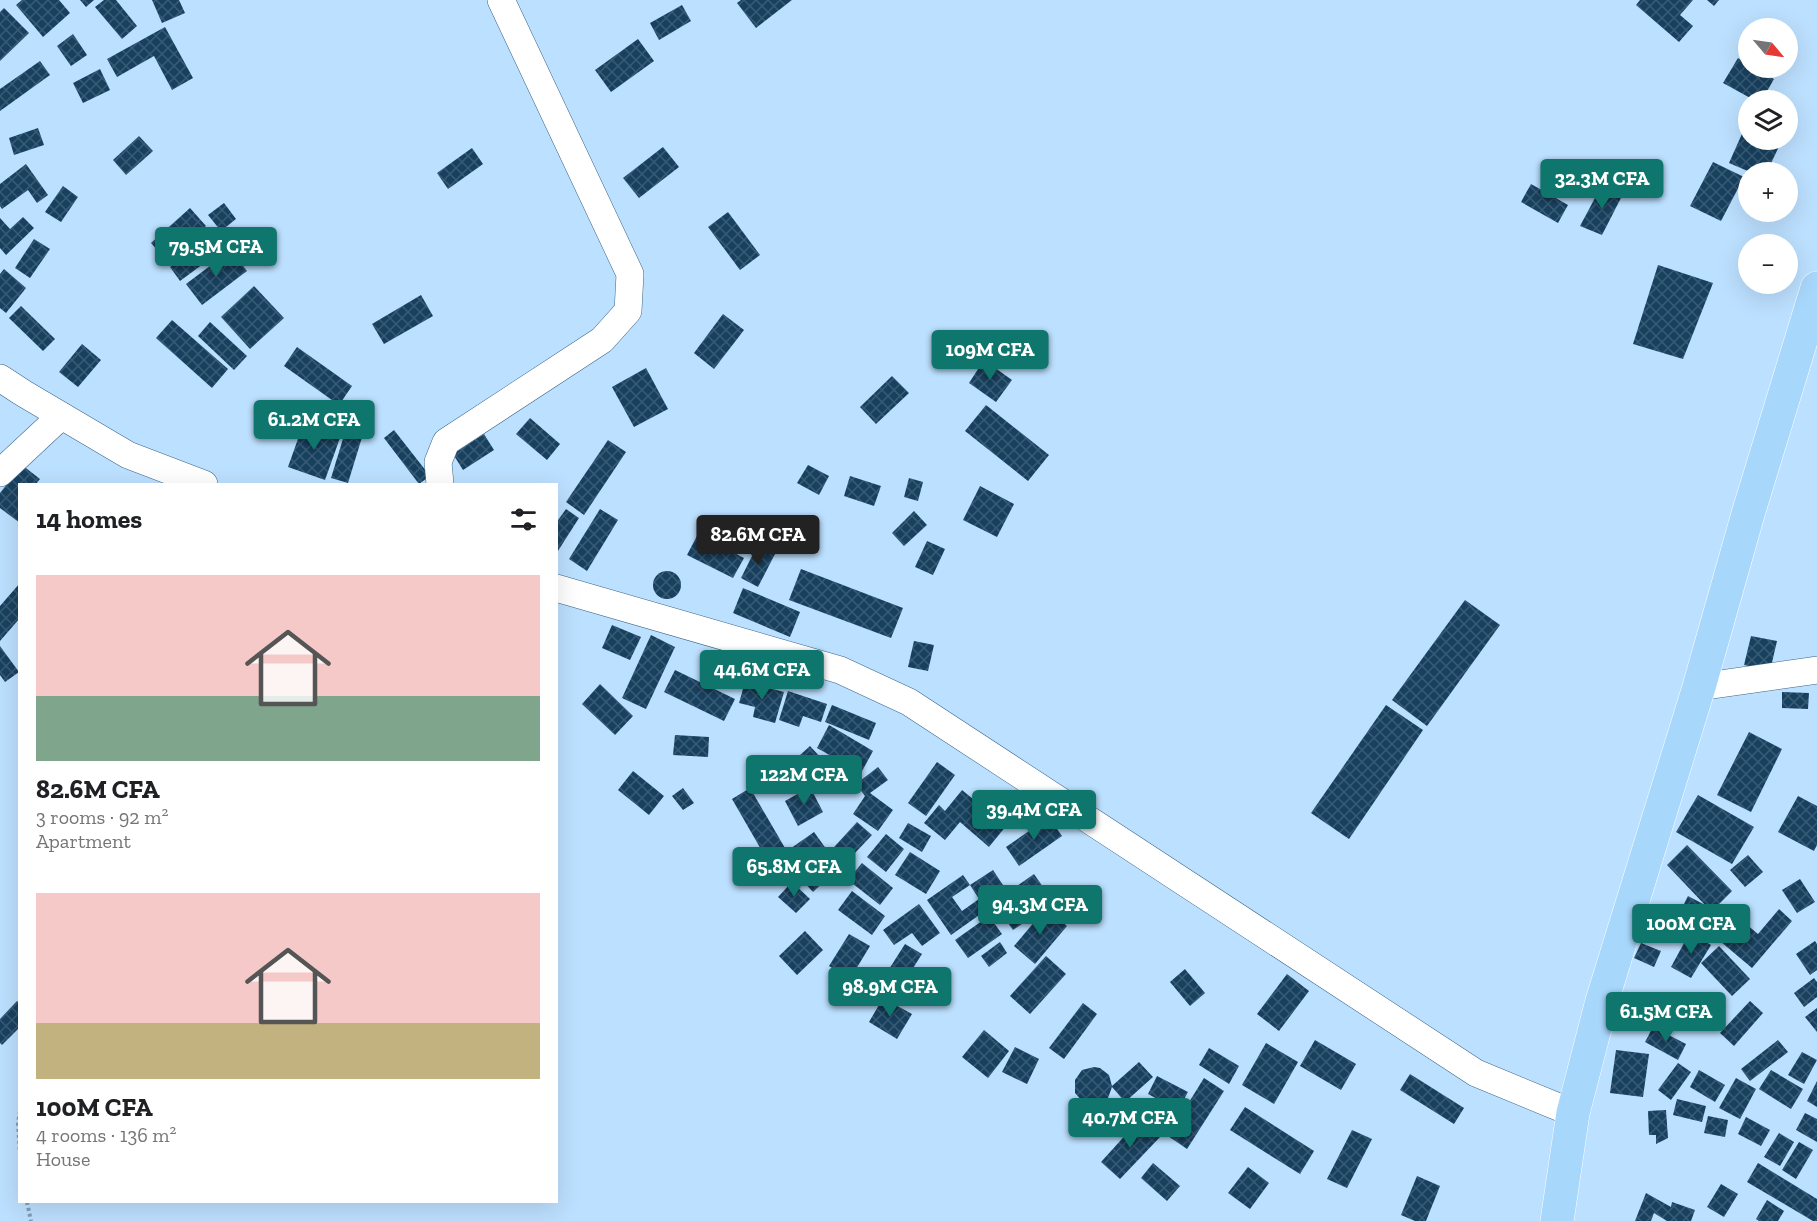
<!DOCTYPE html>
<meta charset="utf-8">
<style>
body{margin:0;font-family:"Zilla Slab",serif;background:#f6f6f6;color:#202124;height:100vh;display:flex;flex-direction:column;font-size:22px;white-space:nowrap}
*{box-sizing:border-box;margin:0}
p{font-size:20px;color:#757577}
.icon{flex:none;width:33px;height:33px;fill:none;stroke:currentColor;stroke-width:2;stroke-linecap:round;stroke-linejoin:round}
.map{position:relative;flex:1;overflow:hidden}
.panel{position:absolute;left:18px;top:483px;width:540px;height:720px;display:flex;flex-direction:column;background:#fff;border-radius:0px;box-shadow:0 6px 24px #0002}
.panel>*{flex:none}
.needle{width:39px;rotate:119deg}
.fabs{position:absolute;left:1738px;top:18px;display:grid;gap:12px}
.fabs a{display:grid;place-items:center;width:60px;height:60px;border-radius:50%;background:#fff;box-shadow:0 6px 24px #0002;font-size:30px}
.price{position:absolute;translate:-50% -51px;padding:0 14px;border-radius:6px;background:#0f766e;color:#fff;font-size:20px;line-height:39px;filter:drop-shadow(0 2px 3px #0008)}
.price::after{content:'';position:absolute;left:50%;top:36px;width:18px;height:14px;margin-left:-9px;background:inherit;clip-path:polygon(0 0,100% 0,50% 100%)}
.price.current{background:#222;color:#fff}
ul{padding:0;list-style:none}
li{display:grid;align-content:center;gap:12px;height:318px;padding:0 18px}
li span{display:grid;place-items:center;height:186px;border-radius:0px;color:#555}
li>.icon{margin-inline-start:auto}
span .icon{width:108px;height:108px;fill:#fffc;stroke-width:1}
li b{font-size:26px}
h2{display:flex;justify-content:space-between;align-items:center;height:72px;padding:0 18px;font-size:26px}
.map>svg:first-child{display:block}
.building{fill:url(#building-cross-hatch)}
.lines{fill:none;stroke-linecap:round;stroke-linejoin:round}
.street-casing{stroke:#3c6586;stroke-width:28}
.primary-casing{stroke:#fff;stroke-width:34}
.path{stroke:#7f9cb4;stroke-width:4;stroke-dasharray:3 3;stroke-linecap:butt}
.street{stroke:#fff;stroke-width:27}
.primary{stroke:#a7d7fb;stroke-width:33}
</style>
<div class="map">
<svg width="1817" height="1221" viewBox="0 0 1817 1221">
<defs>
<pattern id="building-cross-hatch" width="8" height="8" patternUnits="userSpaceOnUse" patternTransform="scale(1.5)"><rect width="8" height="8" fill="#184160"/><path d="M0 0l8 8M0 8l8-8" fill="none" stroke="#395b74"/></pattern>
</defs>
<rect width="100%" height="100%" fill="#bce0ff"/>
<!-- building -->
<g class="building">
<path d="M22,0H59L70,13L43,37L16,5Z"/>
<path d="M80,0H94L86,7Z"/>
<path d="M104,0H116L137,26L122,39L95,7Z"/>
<path d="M152,0H179L185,13L162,23Z"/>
<path d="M741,0H792L756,28L737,3Z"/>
<path d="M1640,0H1693L1680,15L1693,26L1679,42L1636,5Z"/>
<path d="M1707,0H1719L1714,6Z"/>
<path d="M682,5L691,21L659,40L650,23Z"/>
<path d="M4,8L29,33L0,61V12Z"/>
<path d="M165,27L193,78L172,90L154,56L117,77L107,59Z"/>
<path d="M73,34L87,55L71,66L57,46Z"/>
<path d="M638,39L654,61L611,92L595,70Z"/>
<path d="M1738,58L1749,64V68H1754L1774,79L1762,100H1754L1723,83Z"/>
<path d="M40,61L50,75L0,111V89Z"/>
<path d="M100,69L110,90L83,103L73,83Z"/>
<path d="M1749,118V140H1782L1767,172H1750L1729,163Z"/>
<path d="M38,128L44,145L14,155L9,138Z"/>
<path d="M139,136L153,151L126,175L113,160Z"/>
<path d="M663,147L679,167L639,198L623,178Z"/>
<path d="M472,148L483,164L448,189L437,173Z"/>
<path d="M1713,162L1744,177L1721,221L1690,206Z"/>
<path d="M26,164L48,195L37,203L28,190L2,209L0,206V184Z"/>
<path d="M1603,183L1623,194L1602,235L1580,226Z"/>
<path d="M1531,184L1568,205L1558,223L1521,202Z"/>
<path d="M63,186L78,197L61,222L45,212Z"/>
<path d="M224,203L236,219L221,231L208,215Z"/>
<path d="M190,208L206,226L167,261L151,243Z"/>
<path d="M728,212L760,255L740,270L708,227Z"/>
<path d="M23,217L34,228L6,255L0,248V218L10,229Z"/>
<path d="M216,234L226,247L180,281L170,267Z"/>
<path d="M34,239L50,249L30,278L15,268Z"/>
<path d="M231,250L247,271L202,305L186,284Z"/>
<path d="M1658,265L1713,283L1683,359L1633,344Z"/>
<path d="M4,269L26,288L6,313L0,308V274Z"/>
<path d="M254,286L284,318L250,349L221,317Z"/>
<path d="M421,295L433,316L384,344L372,324Z"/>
<path d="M21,306L55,339L43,351L9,318Z"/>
<path d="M723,314L744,330L714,369L694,353Z"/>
<path d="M172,320L228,369L212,388L156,338Z"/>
<path d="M210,322L247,356L234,370L198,336Z"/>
<path d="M82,344L101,360L78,387L59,372Z"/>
<path d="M297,347L352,386L339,405L284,366Z"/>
<path d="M984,360L1012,380L996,402L969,383Z"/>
<path d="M646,368L668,409L634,427L612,387Z"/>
<path d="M892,376L909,393L876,424L860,407Z"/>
<path d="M986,405L1049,455L1028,481L965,431Z"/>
<path d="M530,418L560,444L547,460L516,434Z"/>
<path d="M304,422L341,435L325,480L288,467Z"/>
<path d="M346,429L363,434L348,483L331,478Z"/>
<path d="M394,430L430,476L419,484L384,438Z"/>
<path d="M484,434L494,450L463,470L453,454Z"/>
<path d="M608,440L626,452L584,515L566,502Z"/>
<path d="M22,465L40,479L36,484H20V523L0,508V493Z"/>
<path d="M808,465L829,476L819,495L797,483Z"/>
<path d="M850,476L881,486L874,506L844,496Z"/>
<path d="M909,478L923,482L918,501L904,497Z"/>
<path d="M980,486L1014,504L997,537L963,520Z"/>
<path d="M566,509L579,518L556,554V523Z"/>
<path d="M600,509L618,520L587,571L569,559Z"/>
<path d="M914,511L927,525L904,546L892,533Z"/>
<path d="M782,520L797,528L784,549L770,541Z"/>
<path d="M698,534L744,558L733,578L687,555Z"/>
<path d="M927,541L945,549L933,575L915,567Z"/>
<path d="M757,546L775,554L758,587L741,578Z"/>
<path d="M801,569L903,608L891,638L789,600Z"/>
<circle cx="667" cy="585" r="14"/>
<path d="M20,583V618L0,641V606Z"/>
<path d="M743,588L800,612L790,637L733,613Z"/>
<path d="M1465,600L1500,625L1427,726L1392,700Z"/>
<path d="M612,625L641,637L630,660L602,648Z"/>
<path d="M651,635L675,647L646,709L622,698Z"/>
<path d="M1751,636L1777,641L1770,671L1744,665Z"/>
<path d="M914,641L934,645L928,671L908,667Z"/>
<path d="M0,646L19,672L5,682L0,675Z"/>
<path d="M675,670L735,699L724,721L664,692Z"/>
<path d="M745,682L784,692L775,723L753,717L755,707L739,703Z"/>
<path d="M600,684L633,716L615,735L582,704Z"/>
<path d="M788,691L827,704L821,722L803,716L799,727L779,720Z"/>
<path d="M1782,692L1809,693L1808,709L1782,708Z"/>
<path d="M832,705L876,723L869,740L825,722Z"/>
<path d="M1386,705L1423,730L1349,839L1311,813Z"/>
<path d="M829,725L873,751L861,773L817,748Z"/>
<path d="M1749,732L1782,749L1751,812L1717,795Z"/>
<path d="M675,735L709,737L708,757L673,755Z"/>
<path d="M810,746L822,759L800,781L787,767Z"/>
<path d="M937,762L955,775L926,816L908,803Z"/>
<path d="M878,767L888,780L870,793L893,810L878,831L853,814L865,796L856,784Z"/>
<path d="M633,771L664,796L649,815L618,790Z"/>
<path d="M810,787L823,812L798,826L785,801Z"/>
<path d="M683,788L694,803L683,810L672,796Z"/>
<path d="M750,788L785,848L766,858L732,799Z"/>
<path d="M962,790L1006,826L989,847L960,822L945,840L924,823L939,805L945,811Z"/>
<path d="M1698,795L1754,827L1732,864L1676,832Z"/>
<path d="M1798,796L1817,806V845L1814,851L1778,832Z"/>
<path d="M1049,817L1062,836L1019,866L1006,847Z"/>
<path d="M857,822L872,835L838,871L824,858Z"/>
<path d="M908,823L931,836L922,852L899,838Z"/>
<path d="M814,832L827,850L783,881L770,863Z"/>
<path d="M886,834L904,849L886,872L867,857Z"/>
<path d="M1687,845L1732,891L1716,907L1734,916L1722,937L1679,914L1688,896L1705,905L1667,865Z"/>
<path d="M910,852L940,871L926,894L895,875Z"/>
<path d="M1748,855L1763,872L1745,887L1730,870Z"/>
<path d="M862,863L893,888L880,905L848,880Z"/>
<path d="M821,864L831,875L813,892L803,881Z"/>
<path d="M993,870L1009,894L951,935L927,900L963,875L970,885L952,897L962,911L979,899L970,885Z"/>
<path d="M1034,874L1052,900L1036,912L1017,886Z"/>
<path d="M1800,879L1815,902L1797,913L1782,890Z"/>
<path d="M792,882L810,899L796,913L778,897Z"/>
<path d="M852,891L885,916L872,935L838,910Z"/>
<path d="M1012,903L1025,922L1013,930L1000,912Z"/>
<path d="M919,904L940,933L922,946L912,933L894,945L883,930Z"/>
<path d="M1046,908L1067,926L1035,964L1014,946Z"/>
<path d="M1779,909L1792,921L1752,968L1721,942L1740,919L1758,934Z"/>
<path d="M989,916L1002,934L968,958L955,940Z"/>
<path d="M805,931L823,950L797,975L779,956Z"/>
<path d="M1690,932L1711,945L1691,978L1671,967Z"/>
<path d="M849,934L870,946L850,979L829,966Z"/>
<path d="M1815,941L1817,944V970L1810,975L1796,954Z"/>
<path d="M1000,942L1007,953L989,967L981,956Z"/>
<path d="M1641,943L1661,951L1654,967L1634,958Z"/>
<path d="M905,944L922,954L901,987L884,977Z"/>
<path d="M1719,946L1750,979L1732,996L1701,963Z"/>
<path d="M1046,956L1066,974L1030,1014L1010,996Z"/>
<path d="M1185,969L1205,993L1190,1006L1170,982Z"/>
<path d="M1287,974L1309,991L1279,1031L1257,1014Z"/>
<path d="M1814,978L1817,982V997L1804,1007L1794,993Z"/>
<path d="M883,998L912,1014L897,1039L869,1022Z"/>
<path d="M17,1001L20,1003V1027L2,1045L0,1043V1019Z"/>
<path d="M1750,1001L1763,1013L1734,1046L1720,1033Z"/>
<path d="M1083,1003L1097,1014L1064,1059L1049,1048Z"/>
<path d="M1817,1008V1032L1805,1017Z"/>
<path d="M1653,1027L1686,1044L1678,1060L1645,1042Z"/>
<path d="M984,1030L1009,1051L988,1078L962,1057Z"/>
<path d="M1315,1040L1356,1064L1341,1090L1300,1066Z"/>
<path d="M1778,1040L1788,1052L1750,1081L1741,1069Z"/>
<path d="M1266,1043L1298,1062L1274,1104L1242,1085Z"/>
<path d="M1015,1047L1039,1059L1027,1084L1002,1072Z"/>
<path d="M1209,1048L1239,1066L1229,1084L1199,1065Z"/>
<path d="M1616,1050L1649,1054L1643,1097L1610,1093Z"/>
<path d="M1802,1052L1817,1060L1804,1084L1788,1075Z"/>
<path d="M1139,1062L1153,1077L1125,1102L1112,1087L1108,1098L1097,1105L1084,1103L1075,1093V1080L1082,1070L1094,1067L1100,1068L1109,1075L1112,1086Z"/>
<path d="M1678,1063L1691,1072L1671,1100L1658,1090Z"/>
<path d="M1699,1070L1725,1085L1715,1102L1690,1087Z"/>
<path d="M1771,1070L1803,1089L1791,1109L1759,1089Z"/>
<path d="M1410,1074L1464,1108L1454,1124L1400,1090Z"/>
<path d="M1157,1076L1188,1092L1178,1110L1148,1094Z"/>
<path d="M1204,1078L1224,1091L1187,1149L1168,1136Z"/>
<path d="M1736,1078L1756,1089L1740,1119L1719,1108Z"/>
<path d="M1817,1081V1107L1807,1101Z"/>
<path d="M1677,1099L1706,1106L1702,1122L1673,1115Z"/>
<path d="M1245,1107L1314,1151L1300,1174L1230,1130Z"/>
<path d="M1666,1110L1668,1138L1656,1144V1135H1649L1648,1111Z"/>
<path d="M1805,1113L1817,1119V1142L1796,1130Z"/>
<path d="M1708,1116L1728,1120L1725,1137L1704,1133Z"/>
<path d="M1746,1117L1770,1130L1761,1146L1738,1134Z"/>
<path d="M1140,1119L1160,1137L1120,1179L1101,1162Z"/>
<path d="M1352,1130L1372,1139L1347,1188L1327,1179Z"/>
<path d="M1779,1133L1794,1142L1780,1166L1764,1157Z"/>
<path d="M1799,1142L1813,1150L1796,1179L1782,1170Z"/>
<path d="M1153,1163L1180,1186L1167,1201L1141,1178Z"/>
<path d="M1758,1163L1817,1199V1221H1813L1747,1182Z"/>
<path d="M1248,1167L1269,1183L1250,1209L1228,1193Z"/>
<path d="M1417,1176L1440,1186L1426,1221H1415L1401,1215Z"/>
<path d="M1721,1184L1738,1194L1724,1217L1707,1207Z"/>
<path d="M1646,1193L1671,1207L1672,1202L1695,1210L1691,1221H1667L1654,1213L1651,1221H1635Z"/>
<path d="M1767,1200L1784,1211L1778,1221H1759L1756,1219Z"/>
</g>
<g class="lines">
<defs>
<g id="street">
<path d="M0,378L23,393L128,455L204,484"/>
<path d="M0,473L61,416"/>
<path d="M440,484L438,462L446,442L602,340L628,311L630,274L501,0"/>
<path d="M556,588L840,670L909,702L1476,1073L1573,1113"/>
<path d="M1699,687L1817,670"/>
</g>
<path id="primary" d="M1557,1221L1573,1113L1602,1001L1699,687L1748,514L1817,288"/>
</defs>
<!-- street casing -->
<use href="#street" class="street-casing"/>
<!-- primary casing -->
<use href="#primary" class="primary-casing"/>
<!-- path -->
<g class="path">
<path d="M20,1111L18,1123L20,1154"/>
<path d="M27,1202L31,1221"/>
</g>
<!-- street -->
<use href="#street" class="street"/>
<!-- primary -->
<use href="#primary" class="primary"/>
</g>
</svg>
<div class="fabs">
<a><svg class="needle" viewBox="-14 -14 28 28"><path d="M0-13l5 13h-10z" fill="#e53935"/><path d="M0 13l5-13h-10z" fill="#757577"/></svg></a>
<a><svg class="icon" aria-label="layers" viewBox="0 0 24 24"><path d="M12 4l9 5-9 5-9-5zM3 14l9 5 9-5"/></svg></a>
<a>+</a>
<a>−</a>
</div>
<b class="price" style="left:1602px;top:210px">32.3M CFA</b>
<b class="price" style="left:216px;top:278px">79.5M CFA</b>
<b class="price" style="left:990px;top:381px">109M CFA</b>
<b class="price" style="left:314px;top:451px">61.2M CFA</b>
<b class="price current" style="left:758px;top:566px">82.6M CFA</b>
<b class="price" style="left:762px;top:701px">44.6M CFA</b>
<b class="price" style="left:804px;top:806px">122M CFA</b>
<b class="price" style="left:1034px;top:841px">39.4M CFA</b>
<b class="price" style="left:794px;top:898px">65.8M CFA</b>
<b class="price" style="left:1040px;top:936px">94.3M CFA</b>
<b class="price" style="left:1691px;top:955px">100M CFA</b>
<b class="price" style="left:890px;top:1018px">98.9M CFA</b>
<b class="price" style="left:1666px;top:1043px">61.5M CFA</b>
<b class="price" style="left:1130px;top:1149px">40.7M CFA</b>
<section class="panel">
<h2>14 homes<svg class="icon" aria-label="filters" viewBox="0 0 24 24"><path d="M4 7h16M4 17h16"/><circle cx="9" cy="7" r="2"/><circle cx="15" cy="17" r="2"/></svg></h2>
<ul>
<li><span style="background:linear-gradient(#f6c9c9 65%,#7fa58c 0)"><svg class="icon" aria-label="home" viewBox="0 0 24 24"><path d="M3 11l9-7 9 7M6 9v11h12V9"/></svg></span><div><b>82.6M CFA</b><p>3 rooms · 92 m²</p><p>Apartment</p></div></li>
<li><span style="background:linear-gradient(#f6c9c9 70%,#c2b280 0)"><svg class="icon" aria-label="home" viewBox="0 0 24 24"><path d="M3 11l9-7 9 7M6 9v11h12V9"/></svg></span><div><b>100M CFA</b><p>4 rooms · 136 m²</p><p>House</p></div></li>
</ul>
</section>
</div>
